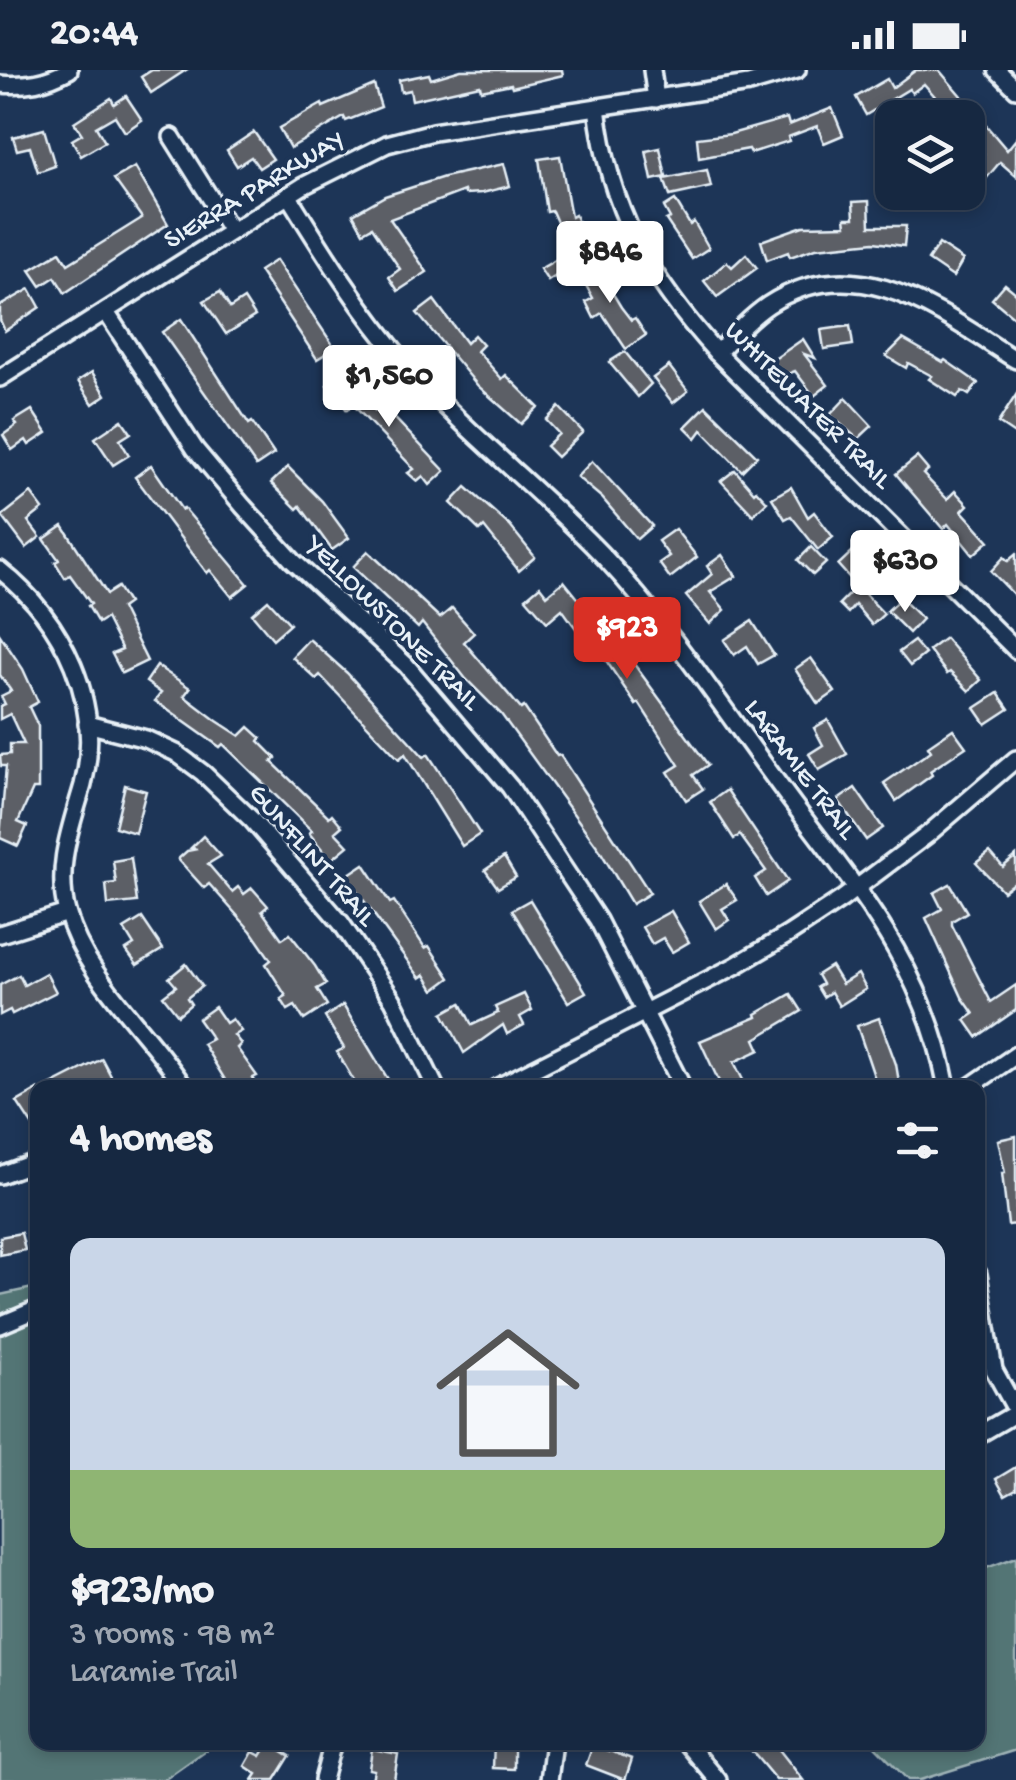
<!DOCTYPE html>
<meta charset="utf-8">
<style>
body{margin:0;font-family:"Gochi Hand",sans-serif;background:#23344c;color:#f1f3f6;height:100vh;display:flex;flex-direction:column;font-size:38px;white-space:nowrap}
*{box-sizing:border-box;margin:0}
p{font-size:32px;color:#9ea6b1}
.icon{flex:none;width:55px;height:55px;fill:none;stroke:currentColor;stroke-width:2;stroke-linecap:round;stroke-linejoin:round}
.map{position:relative;flex:1;overflow:hidden}
.side{position:absolute;left:30px;top:1010px;width:955px;height:670px;display:flex;flex-direction:column;background:#162841;border-radius:20px;box-shadow:0 5px 15px #0003,0 0 0 2px #35445a}
.side>*{flex:none}
.controls{position:absolute;left:875px;top:30px;display:grid;gap:20px}
.controls a{display:grid;place-items:center;width:110px;height:110px;border-radius:20px;background:#162841;box-shadow:0 5px 15px #0003,0 0 0 2px #35445a;font-size:50px}
.price{position:absolute;translate:-50% -85px;padding:0 22px;border-radius:10px;background:#fff;color:#222;font-size:32px;line-height:65px;filter:drop-shadow(0 2px 5px #0008)}
.price::after{content:'';position:absolute;left:50%;top:60px;width:30px;height:22px;margin-left:-15px;background:inherit;clip-path:polygon(0 0,100% 0,50% 100%)}
.price.current{background:#d93025;color:#fff}
ul{padding:0;list-style:none}
li{display:grid;align-content:center;gap:20px;height:530px;padding:0 40px}
li span{display:grid;place-items:center;height:310px;border-radius:20px;color:#555}
li>.icon{margin-inline-start:auto}
span .icon{width:180px;height:180px;fill:#fffc;stroke-width:1}
li b{font-size:42px}
h2{display:flex;justify-content:space-between;align-items:center;height:120px;padding:0 40px;font-size:42px}
.status{display:flex;justify-content:space-between;align-items:center;height:70px;padding:0 50px;background:#162841;direction:ltr}
.status svg{height:28px;fill:currentColor}
.map>svg:first-child{display:block}
.green{fill:#537474;stroke:#9eb2b6;stroke-width:2.5}
.building{fill:#5c5e66;stroke:#e8f1f8;stroke-width:2.5}
.lines{fill:none;stroke-linecap:round;stroke-linejoin:round}
.street-casing{stroke:#e8f1f8;stroke-width:22}
.street{stroke:#1d3557;stroke-width:15}
.labels{text-anchor:middle;dominant-baseline:central;stroke-width:8;stroke-linejoin:round;paint-order:stroke}
.street-label{font-size:28px;fill:#e8f1f8;stroke:#1d3557}
</style>
<div class="status"><b>20:44</b><svg viewBox="0 0 49 12"><path d="M0 12V9h3v3zM5 12V6h3v6zM10 12V3h3v9zM15 12V0h3v12zM26 1h20v11H26zM47 4h2v5h-2z"/></svg></div>
<div class="map">
<svg width="1016" height="1710" viewBox="0 0 1016 1710">
<rect width="100%" height="100%" fill="#1d3557"/>
<filter id="ink" filterUnits="userSpaceOnUse"><feTurbulence type="fractalNoise" baseFrequency=".01" numOctaves="2"/><feDisplacementMap in="SourceGraphic" scale="20" xChannelSelector="R" yChannelSelector="G"/><feConvolveMatrix kernelMatrix="1 2 1 2 8 2 1 2 1" color-interpolation-filters="sRGB"/></filter>
<g filter="url(#ink)">
<!-- green -->
<g class="green">
<path d="M37,1217L38,1672L216,1673L164,1710H0V1225Z"/>
<path d="M1016,1487V1680L920,1710H908L872,1673L978,1672V1501Z"/>
</g>
<!-- building -->
<g class="building">
<path d="M152,0H186L151,23L141,7Z"/>
<path d="M461,0H562L563,5L512,17L511,14L481,20L480,15L412,30L410,20L401,22L399,10L429,4L431,9Z"/>
<path d="M916,0H939L1007,80L1016,69V106L1000,92L985,110L972,98L984,84L968,64V48H954L924,14L912,23L909,19L866,45L856,27L887,9L892,18Z"/>
<path d="M374,15L381,37L346,51L344,47L290,78L279,58L322,34L323,37Z"/>
<path d="M126,26L142,50L125,62L115,46L96,57L105,72L81,86L72,70L82,64L74,52L111,28L114,34Z"/>
<path d="M832,38L843,65L824,73L817,56L788,67L789,71L751,83L749,79L699,88L697,68L731,64L787,48L789,55Z"/>
<path d="M44,59L55,96L38,102L30,77L17,80L13,67Z"/>
<path d="M254,62L273,89L259,98L251,87L237,96L227,80Z"/>
<path d="M660,78L666,107L652,110L646,81Z"/>
<path d="M560,86L571,147L575,145L586,172L561,182L556,169L563,166L552,141L547,142L539,89Z"/>
<path d="M504,94L510,116L482,123L465,124L464,121L390,149L427,202L398,221L389,207L400,199L372,157L363,162L353,144L385,126L444,107Z"/>
<path d="M135,97L168,154L65,223L55,207L41,216L30,200L60,182L68,194L142,148L114,109Z"/>
<path d="M707,100L711,117L670,126L664,109Z"/>
<path d="M675,130L690,155L694,152L709,178L692,189L666,150L670,148L664,137Z"/>
<path d="M869,131L870,156H906L904,176L874,172L816,178L790,187L788,182L767,190L761,171L803,156L846,155L845,148H854L853,132Z"/>
<path d="M939,174L963,190L953,207L928,190Z"/>
<path d="M566,184L573,195L548,211L540,199Z"/>
<path d="M746,184L757,198L717,227L704,211L727,192L732,197Z"/>
<path d="M276,190L335,278L317,289L259,201Z"/>
<path d="M598,192L611,212L607,214L621,237L631,250L635,248L646,265L626,279L602,243L594,248L586,232L593,228L579,203Z"/>
<path d="M1005,214L1016,223V249L992,229Z"/>
<path d="M30,219L40,237L5,261L0,250V236Z"/>
<path d="M220,222L230,238L244,229L255,246L226,264L204,231Z"/>
<path d="M434,230L466,273L474,265L483,275L477,281L502,309L506,305L538,337L521,354L478,316L417,243Z"/>
<path d="M181,249L249,354L252,352L274,384L256,396L162,262Z"/>
<path d="M850,256L853,275L824,279L821,260Z"/>
<path d="M803,269L815,288L804,284L828,315L814,326L795,301L780,307L770,292Z"/>
<path d="M903,269L943,292L945,290L978,313L969,325L962,321L957,327L929,309L932,306L908,293L906,298L886,286Z"/>
<path d="M625,282L651,314L638,327L609,292Z"/>
<path d="M669,296L688,321L673,333L653,308Z"/>
<path d="M92,302L106,325L93,334L78,311Z"/>
<path d="M343,302L375,341L382,335L445,401L430,415L423,406L417,411L408,403L414,399L353,335L347,340L327,315Z"/>
<path d="M1016,325V365L998,353Z"/>
<path d="M846,328L872,356L858,369L830,345Z"/>
<path d="M706,336L757,386L742,401L702,360L696,368L685,357Z"/>
<path d="M559,337L583,362L557,387L546,376L559,364L546,350Z"/>
<path d="M32,340L47,363L29,375L26,370L12,380L3,365L17,355L14,351Z"/>
<path d="M122,350L131,363L120,370L129,385L113,395L95,368Z"/>
<path d="M917,387L928,400L923,404L947,429L955,421L968,435L962,441L989,471L973,485L948,454L943,459L896,404Z"/>
<path d="M592,391L652,456L637,469L602,428L577,407Z"/>
<path d="M151,395L182,440L184,438L248,514L232,527L210,500L207,503L135,407Z"/>
<path d="M288,397L322,431L349,468L332,480L300,436L297,439L271,413Z"/>
<path d="M735,400L754,422L756,420L767,432L753,445L721,411Z"/>
<path d="M466,417L510,456L535,487L519,501L484,457L480,461L451,433Z"/>
<path d="M791,417L808,447L814,442L833,467L818,480L791,446L785,449L772,428Z"/>
<path d="M31,423L43,439L28,451L40,467L26,478L2,446Z"/>
<path d="M63,456L107,524L118,517L128,533L121,538L147,591L122,603L112,584L122,580L106,548L98,553L88,536L91,534L70,505L65,508L55,492L59,490L44,469Z"/>
<path d="M675,459L697,487L670,508L659,493L669,486L658,471Z"/>
<path d="M811,477L826,493L813,505L798,490Z"/>
<path d="M854,480L880,509L864,523L884,544L872,555L855,535L848,543L839,534L857,516L838,495Z"/>
<path d="M368,481L440,548L452,538L474,563L464,572L521,639L524,637L557,686L560,685L650,823L632,834L599,779L501,644L466,609L422,553L418,558L353,497Z"/>
<path d="M1016,484V527L991,501L1004,487L1008,491Z"/>
<path d="M722,485L736,506L710,522L725,540L710,554L686,526L712,504L707,496Z"/>
<path d="M564,511L606,563L609,560L708,695L693,705L703,719L686,730L668,702L679,695L639,633L636,635L593,571L588,575L562,539L547,552L526,528L540,516L547,525Z"/>
<path d="M901,528L922,549L909,563L887,541Z"/>
<path d="M268,530L290,554L273,569L252,544Z"/>
<path d="M752,551L774,585L758,594L747,576L734,585L724,570Z"/>
<path d="M0,565L23,599L38,632L29,637L38,656V719H33L18,752L27,756L18,776L0,768L6,696H1L0,685L10,684V674H24L10,644L0,649V636L5,634L1,626L11,621L0,605Z"/>
<path d="M945,568L981,610L969,621L950,602L947,604L929,580Z"/>
<path d="M309,569L347,603L424,687L428,684L480,764L462,776L405,684L399,689L320,605L316,609L292,587Z"/>
<path d="M914,571L925,584L910,596L899,582Z"/>
<path d="M811,588L835,622L818,634L795,599Z"/>
<path d="M157,596L190,618L184,626L217,651L240,666L249,657L261,668L259,671L276,688L272,692L329,747L332,744L342,756L335,762L348,776L331,790L309,763L312,761L223,674L220,677L155,631L161,623L146,612Z"/>
<path d="M998,623L1009,639L986,654L975,638Z"/>
<path d="M828,650L847,684L819,700L809,684L823,675L814,658Z"/>
<path d="M953,659L966,677L930,701L932,705L896,731L884,713L931,681L928,676Z"/>
<path d="M125,715L146,721L135,763L115,757Z"/>
<path d="M855,718L883,758L866,770L838,730Z"/>
<path d="M727,720L788,811L766,826L755,808L766,801L740,765L734,769L710,732Z"/>
<path d="M203,766L221,786L208,794L232,822L238,817L244,824L252,818L268,836L262,841L282,869L290,864L315,896L326,914L317,919L327,935L304,950L295,936L288,940L281,929L286,926L266,894L271,890L251,861L209,814L204,818L178,789L187,781L197,779L191,778Z"/>
<path d="M990,782L1003,797L1016,786V811L1003,821L976,793Z"/>
<path d="M504,787L516,807L498,818L485,800Z"/>
<path d="M131,788L137,832L108,835L106,814L116,813L113,791Z"/>
<path d="M364,794L390,833L394,831L425,878L429,876L450,908L434,920L425,905L420,908L346,806Z"/>
<path d="M726,814L737,830L722,839L729,850L716,859L699,831Z"/>
<path d="M950,814L967,842L952,851V855L991,932L1016,915V940L977,967L965,950L974,944L962,927L926,848L942,839L934,823Z"/>
<path d="M530,830L586,922L568,932L512,840Z"/>
<path d="M671,841L689,872L672,882L663,868L652,874L642,857Z"/>
<path d="M142,848L163,879L137,895L126,880L134,875L124,859Z"/>
<path d="M186,894L202,916L187,928L191,934L178,945L163,926L176,916L169,908Z"/>
<path d="M831,896L842,914L858,904L866,919L839,936L831,922L823,927L817,917L822,914L817,905Z"/>
<path d="M46,903L56,922L12,944L10,940L0,945V915L19,905L24,915Z"/>
<path d="M524,924L532,940L520,947L524,955L507,964L503,955L464,983L443,943L461,933L472,955L498,943L495,937Z"/>
<path d="M791,924L802,941L755,969L760,980L734,992L747,1018H722L700,971L757,947L756,944Z"/>
<path d="M343,935L389,1011L382,1014L383,1018H358L337,982L344,978L325,947Z"/>
<path d="M215,937L226,953L232,949L241,961L234,965L241,974L237,978L257,1006L253,1008L259,1018H230L203,974L212,969L198,949Z"/>
<path d="M879,948L896,994L900,1018H878L857,956Z"/>
<path d="M102,989L112,1008L93,1018H45Z"/>
<path d="M38,1020V1064L17,1032Z"/>
<path d="M1016,1066V1154L1008,1155L1002,1103H1005L998,1070Z"/>
<path d="M21,1163L25,1180L0,1185V1167Z"/>
<path d="M1016,1397V1419L1005,1425L996,1409Z"/>
<path d="M494,1672H514V1699L493,1698Z"/>
<path d="M744,1672H773L803,1710H776Z"/>
<path d="M269,1673L290,1686L275,1710H253L257,1704L245,1696L253,1682L261,1686Z"/>
<path d="M593,1675L632,1689L625,1710L586,1695Z"/>
<path d="M372,1679L398,1684L394,1710H372L374,1700L369,1699Z"/>
</g>
<g class="lines">
<defs>
<g id="street">
<path d="M652,0L656,29"/>
<path d="M997,0L1016,19"/>
<path d="M0,14C27,16 45,13 69,0"/>
<path d="M597,37C608,139 650,209 717,283L1016,580"/>
<path d="M172,67L231,161"/>
<path d="M288,125C324,183 360,241 405,293C466,364 541,420 605,488C676,564 732,652 794,735C864,828 925,899 947,1018"/>
<path d="M106,242L195,379L243,436L293,491L406,595L510,717L598,850L683,1018"/>
<path d="M717,283C733,266 749,248 768,235C858,176 941,243 1016,290"/>
<path d="M0,308L303,116L387,74L433,62L749,14L797,0"/>
<path d="M0,500C63,550 104,633 83,715C71,757 55,797 67,842C85,909 148,960 185,1018"/>
<path d="M87,654L146,669L176,683L203,703L252,750L341,853L393,930L436,1018"/>
<path d="M0,864L67,843"/>
<path d="M496,1018L735,896L789,864L842,829L927,765L1016,689"/>
<path d="M968,1018L1016,985"/>
<path d="M0,1105L38,1091"/>
<path d="M978,1204L994,1300L1016,1340"/>
<path d="M0,1255L38,1239"/>
<path d="M978,1365L1016,1343"/>
<path d="M686,1672L718,1710"/>
<path d="M323,1710L333,1672"/>
<path d="M549,1710L554,1672"/>
</g>
</defs>
<!-- street casing -->
<use href="#street" class="street-casing"/>
<!-- street -->
<use href="#street" class="street"/>
</g>
</g>
<g class="labels">
<!-- street labels -->
<g class="street-label">
<text transform="translate(255 121) rotate(-31)">SIERRA PARKWAY</text>
<text transform="translate(807 336) rotate(45)">WHITEWATER TRAIL</text>
<text transform="translate(392 554) rotate(45)">YELLOWSTONE TRAIL</text>
<text transform="translate(799 700) rotate(53)">LARAMIE TRAIL</text>
<text transform="translate(311 786) rotate(49)">GUNFLINT TRAIL</text>
</g>
</g>
</svg>
<div class="controls">
<a><svg class="icon" aria-label="layers" viewBox="0 0 24 24"><path d="M12 4l9 5-9 5-9-5zM3 14l9 5 9-5"/></svg></a>
</div>
<b class="price" style="left:610px;top:236px">$846</b>
<b class="price" style="left:389px;top:360px">$1,560</b>
<b class="price" style="left:905px;top:545px">$630</b>
<b class="price current" style="left:627px;top:612px">$923</b>
<section class="side">
<h2>4 homes<svg class="icon" aria-label="filters" viewBox="0 0 24 24"><path d="M4 7h16M4 17h16"/><circle cx="9" cy="7" r="2"/><circle cx="15" cy="17" r="2"/></svg></h2>
<ul>
<li><span style="background:linear-gradient(#c9d6e8 75%,#8fb573 0)"><svg class="icon" aria-label="home" viewBox="0 0 24 24"><path d="M3 11l9-7 9 7M6 9v11h12V9"/></svg></span><div><b>$923/mo</b><p>3 rooms · 98 m²</p><p>Laramie Trail</p></div></li>
</ul>
</section>
</div>
